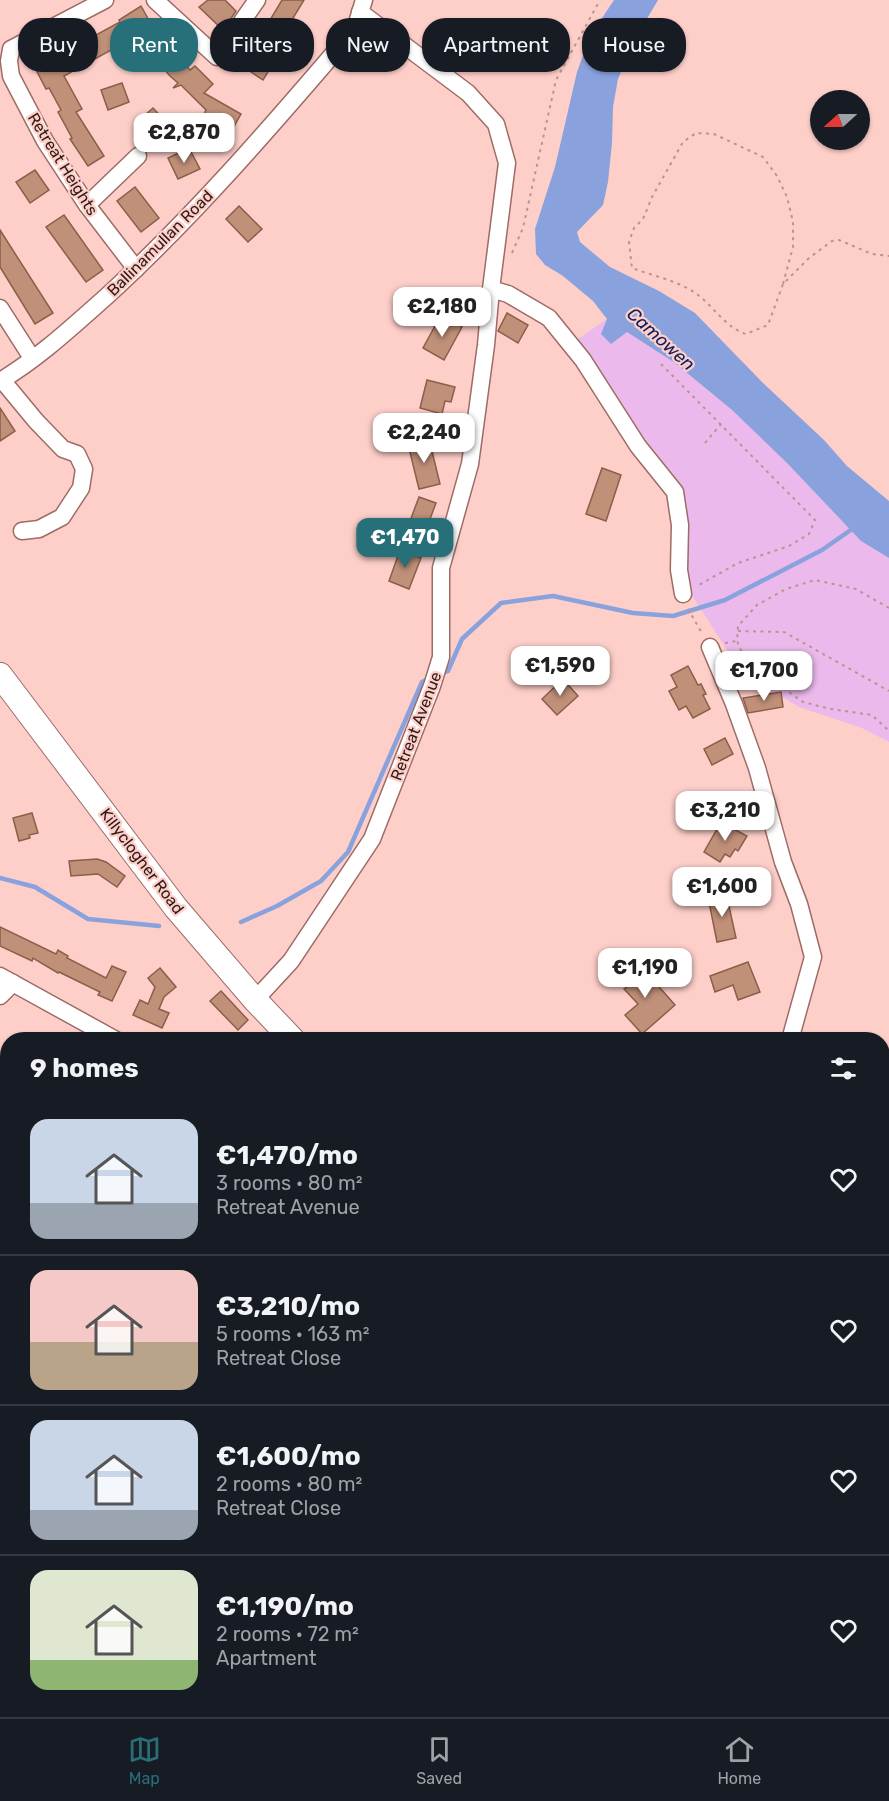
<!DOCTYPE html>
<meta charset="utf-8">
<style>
body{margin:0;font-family:Rubik,sans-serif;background:#242831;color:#f1f3f6;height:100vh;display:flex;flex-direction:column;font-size:22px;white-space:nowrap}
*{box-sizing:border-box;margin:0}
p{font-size:20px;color:#9ea1a6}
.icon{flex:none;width:33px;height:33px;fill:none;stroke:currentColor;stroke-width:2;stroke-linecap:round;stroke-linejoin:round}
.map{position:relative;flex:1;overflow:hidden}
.panel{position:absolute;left:0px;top:1032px;width:890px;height:686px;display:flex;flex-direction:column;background:#171b24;border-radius:24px 24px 0 0;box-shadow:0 2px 4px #0004}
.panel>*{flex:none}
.guide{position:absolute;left:18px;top:18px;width:854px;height:54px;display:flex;gap:12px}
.needle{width:39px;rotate:249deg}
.fabs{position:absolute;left:810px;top:90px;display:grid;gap:12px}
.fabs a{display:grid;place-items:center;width:60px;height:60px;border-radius:50%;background:#171b24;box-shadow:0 2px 4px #0004;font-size:30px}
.price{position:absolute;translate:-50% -51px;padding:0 14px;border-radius:12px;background:#fff;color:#222;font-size:20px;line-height:39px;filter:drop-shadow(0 2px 3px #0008)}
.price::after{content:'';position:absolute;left:50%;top:36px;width:18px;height:14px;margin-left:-9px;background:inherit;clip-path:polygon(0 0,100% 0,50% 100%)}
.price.selected{background:#277079;color:#fff}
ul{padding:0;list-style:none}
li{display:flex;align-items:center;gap:18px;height:150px;padding:0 30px}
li+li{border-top:2px solid #363941}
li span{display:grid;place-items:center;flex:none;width:168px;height:120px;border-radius:18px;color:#555}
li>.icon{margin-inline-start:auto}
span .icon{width:72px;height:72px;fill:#fffc;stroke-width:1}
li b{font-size:26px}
h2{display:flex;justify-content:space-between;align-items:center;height:72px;padding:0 30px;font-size:26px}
.tag{padding:0 21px;border-radius:24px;background:#171b24;box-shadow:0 2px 4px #0004;font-size:21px;line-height:54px}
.tag.selected{background:#277079;color:#fff}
.tab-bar{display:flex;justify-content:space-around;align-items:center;height:84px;border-top:2px solid #363941;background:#171b24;font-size:16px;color:#9ea1a6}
.tab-bar a{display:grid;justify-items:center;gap:3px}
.tab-bar .selected{color:#277079}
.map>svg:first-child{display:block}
.green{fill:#ebb9eb}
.water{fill:#89a2de}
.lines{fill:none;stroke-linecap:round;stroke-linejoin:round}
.stream{stroke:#89a2de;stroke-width:4.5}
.building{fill:#c09079;stroke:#8b5e49;stroke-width:1.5}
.minor-casing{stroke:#9e6b65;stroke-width:19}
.highway-casing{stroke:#9e6b65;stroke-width:26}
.path{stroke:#ba948f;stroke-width:2;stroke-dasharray:3 4.5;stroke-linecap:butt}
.minor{stroke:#fff;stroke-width:16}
.highway{stroke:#fff;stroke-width:24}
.labels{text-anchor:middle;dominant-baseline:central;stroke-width:4.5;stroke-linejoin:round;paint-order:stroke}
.street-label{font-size:16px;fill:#2e1a17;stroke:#fecfc9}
.water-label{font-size:18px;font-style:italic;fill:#0e2064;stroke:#fecfc9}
</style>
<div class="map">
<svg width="889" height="1717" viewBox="0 0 889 1717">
<rect width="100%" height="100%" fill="#fecfc9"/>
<!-- green -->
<g class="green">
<path d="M607,319L675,363L732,410L787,463L861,541L889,558V742L862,728L799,707L747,676L727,650L691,594L684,519L679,488L575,341Z"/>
<path d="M889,1091V1428L882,1439V1126Z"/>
</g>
<!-- water -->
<g class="water">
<path d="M614,0H658L635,39L618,79L613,107L612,143L608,182L603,205L577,232L580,242L610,267L659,291L695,313L763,383L824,440L847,466L889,501V558L861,541L787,463L732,410L675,363L627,332L611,344L601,334L607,319L593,301L563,276L545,265L536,254L535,229L555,167L577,72L590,36Z"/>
<path d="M889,1428V1515L882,1527V1439Z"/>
<rect x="763" y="1710" width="37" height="7"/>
</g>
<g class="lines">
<!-- stream -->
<g class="stream">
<path d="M440,674L448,671L462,639L501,603L553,596L633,613L673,616L725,600L822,550L855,527"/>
<path d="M0,878L35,887L88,919L159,926"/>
<path d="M241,922L277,906L321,881L348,852L422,682L430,678"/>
</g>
</g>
<!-- building -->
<g class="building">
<path d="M208,0H225L236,11L223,30L199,7Z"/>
<path d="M282,0H304L270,56L276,59L263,80L245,68L261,42L258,40Z"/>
<path d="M141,6L151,24L112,47L113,49L64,76L82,109L76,112L104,156L88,166L70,139L72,138L58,112L61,110L49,88L46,89L31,60L51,51L54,58L120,22L119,20Z"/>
<path d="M163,38L190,70L195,66L213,84L204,93L241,114L232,130L204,114L206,110L181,85L173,88L178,83L170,76L148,50Z"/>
<path d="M122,83L129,102L108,110L101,90Z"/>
<path d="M153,108L169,125L152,139L137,122Z"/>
<path d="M189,148L200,169L178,179L168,158Z"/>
<path d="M35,170L49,190L30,203L16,182Z"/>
<path d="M135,187L159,218L141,232L117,201Z"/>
<path d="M239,206L262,229L248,242L226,219Z"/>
<path d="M64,215L103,270L86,282L46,227Z"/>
<path d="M0,230L53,313L35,324L0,267Z"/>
<path d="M507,313L528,325L518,343L498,331Z"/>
<path d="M441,315L462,327L444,360L423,348Z"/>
<path d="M427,380L455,387L451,402L445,401L442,414L420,408Z"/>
<path d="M0,408L15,431L0,441Z"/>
<path d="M429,439L440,484L419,489L408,444Z"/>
<path d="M602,468L621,475L606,521L586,514Z"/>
<path d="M419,497L436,503L424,535L407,529Z"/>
<path d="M400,550L421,558L409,589L389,581Z"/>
<path d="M688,666L698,685L701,684L706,694L703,695L710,709L693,718L686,706L679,710L669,691L677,687L671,675Z"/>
<path d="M563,679L578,696L557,715L542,699Z"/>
<path d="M781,692L783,707L748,713L743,698Z"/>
<path d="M725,738L733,754L712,765L704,749Z"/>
<path d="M32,813L38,833L29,835L30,838L19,841L13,818Z"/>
<path d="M721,822L747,836L738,851L735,849L730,857L725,854L720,862L704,852Z"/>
<path d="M97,859L106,862L125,876L117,887L98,874L71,876L69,861Z"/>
<path d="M726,893L736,938L717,942L708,897Z"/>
<path d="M0,927L56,954L58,950L68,956L67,958L106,978L112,966L126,972L112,1001L98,995L100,992L59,972L58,973L33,958L32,961L0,946Z"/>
<path d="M748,962L760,992L738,1000L733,985L715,992L710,976Z"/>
<path d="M633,963L643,974L646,972L675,1005L642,1034L625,1015L638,1004L624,989L627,987L618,976Z"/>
<path d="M160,968L176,987L164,997L159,1009L169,1013L162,1028L133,1015L140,1000L148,1004L155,987L148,978Z"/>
<path d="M221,991L248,1020L238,1030L210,1001Z"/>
</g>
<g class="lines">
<defs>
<g id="minor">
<path d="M105,0L11,49L9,61L11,76L45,141L87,205L136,269"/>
<path d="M155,0L217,57L257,0"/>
<path d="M360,12L468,93L496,124L507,163L491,289"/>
<path d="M87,205L138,156"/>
<path d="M0,308L32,358"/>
<path d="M2,380L36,421L63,449L77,454L84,469L81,488L62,517L39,529L22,531"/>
<path d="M0,381C39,358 73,326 107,296C193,217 270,128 346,39L356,26L364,0"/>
<path d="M710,647L734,704L757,768L783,862L799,904L813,957L790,1040"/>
<path d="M0,976L116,1040"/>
<path d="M0,996L13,983"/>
<path d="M255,1000L291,961L372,839L432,686L441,657V568L470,464L486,345L491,289L508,294L549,318L583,360L638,446L675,492L680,525L679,570L683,594"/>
<path d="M0,1192L8,1189"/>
<path d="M0,1216L8,1207"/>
<path d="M7,1469L8,1468"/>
<path d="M268,1710L277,1717"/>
<path d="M500,1710L501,1717"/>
<path d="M0,1716L9,1712"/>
<path d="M629,1717L631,1710"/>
</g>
<g id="highway">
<path d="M0,675L176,908L255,1000L293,1040"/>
<path d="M882,1464L889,1468"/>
</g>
</defs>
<!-- minor casing -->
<use href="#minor" class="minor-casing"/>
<!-- highway casing -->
<use href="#highway" class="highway-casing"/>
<!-- path -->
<g class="path">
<path d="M512,253L523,228L556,80L600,0"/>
<path d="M783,284L793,247V222L787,197L777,176L763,157L714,134L696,133L683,142L652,197L643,219L634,228L629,242L632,268C653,276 680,281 698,295C714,307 726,328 746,334L768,325L783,284L809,258L832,241L839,240L872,254L889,256"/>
<path d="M661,364L815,520L809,534L789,546L738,563L697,586"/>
<path d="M705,443L721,424"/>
<path d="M889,608L856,589L815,580L786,589L757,605L738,626L737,641L746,662L803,702L831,709L872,715L889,731"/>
<path d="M688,609L703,635"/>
<path d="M738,631L784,632L889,691"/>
<path d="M725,643L737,641"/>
<path d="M882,1173L889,1134"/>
<path d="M882,1365L885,1359L889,1357"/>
</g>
<!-- minor -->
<use href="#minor" class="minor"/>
<!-- highway -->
<use href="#highway" class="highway"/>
</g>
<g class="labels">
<!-- street labels -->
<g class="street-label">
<text transform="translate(63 164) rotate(58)">Retreat Heights</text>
<text transform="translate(160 243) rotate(-45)">Ballinamullan Road</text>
<text transform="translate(416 726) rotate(-69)">Retreat Avenue</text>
<text transform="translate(142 861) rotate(53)">Killyclogher Road</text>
</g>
<!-- water labels -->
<g class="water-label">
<text transform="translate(661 339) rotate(42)">Camowen</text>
</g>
</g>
</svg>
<div class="fabs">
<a><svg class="needle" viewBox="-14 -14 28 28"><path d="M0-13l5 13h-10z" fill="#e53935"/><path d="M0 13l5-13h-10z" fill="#9ea1a6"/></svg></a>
</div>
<b class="price" style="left:184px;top:164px">€2,870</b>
<b class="price" style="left:442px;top:338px">€2,180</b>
<b class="price" style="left:424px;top:464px">€2,240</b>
<b class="price selected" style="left:405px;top:569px">€1,470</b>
<b class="price" style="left:560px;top:697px">€1,590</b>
<b class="price" style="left:764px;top:702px">€1,700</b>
<b class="price" style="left:725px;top:842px">€3,210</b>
<b class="price" style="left:722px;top:918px">€1,600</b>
<b class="price" style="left:645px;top:999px">€1,190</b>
<div class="guide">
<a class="tag">Buy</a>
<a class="tag selected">Rent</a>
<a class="tag">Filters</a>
<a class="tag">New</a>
<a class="tag">Apartment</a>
<a class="tag">House</a>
</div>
<section class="panel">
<h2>9 homes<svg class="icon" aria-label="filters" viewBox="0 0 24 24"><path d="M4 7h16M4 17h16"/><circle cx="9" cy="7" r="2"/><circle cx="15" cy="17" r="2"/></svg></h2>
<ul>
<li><span style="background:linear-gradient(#c9d6e8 70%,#9aa5b1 0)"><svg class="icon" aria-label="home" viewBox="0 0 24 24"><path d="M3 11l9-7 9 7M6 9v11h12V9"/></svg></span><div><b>€1,470/mo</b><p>3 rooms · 80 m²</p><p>Retreat Avenue</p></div><svg class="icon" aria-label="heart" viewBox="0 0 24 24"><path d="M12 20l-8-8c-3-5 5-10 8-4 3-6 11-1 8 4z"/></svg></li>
<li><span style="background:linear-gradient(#f6c9c9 60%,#b9a48a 0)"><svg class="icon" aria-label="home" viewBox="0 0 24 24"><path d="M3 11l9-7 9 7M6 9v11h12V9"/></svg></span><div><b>€3,210/mo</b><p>5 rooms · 163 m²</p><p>Retreat Close</p></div><svg class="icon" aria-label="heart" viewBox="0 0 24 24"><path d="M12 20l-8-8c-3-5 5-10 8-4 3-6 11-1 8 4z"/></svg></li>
<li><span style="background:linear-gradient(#c9d6e8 75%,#9aa5b1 0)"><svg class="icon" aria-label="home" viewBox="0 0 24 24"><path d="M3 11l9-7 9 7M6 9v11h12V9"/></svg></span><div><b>€1,600/mo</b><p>2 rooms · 80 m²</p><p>Retreat Close</p></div><svg class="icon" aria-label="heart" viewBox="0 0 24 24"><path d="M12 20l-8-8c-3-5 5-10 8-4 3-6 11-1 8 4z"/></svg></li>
<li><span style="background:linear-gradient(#dfe7d0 75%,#8fb573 0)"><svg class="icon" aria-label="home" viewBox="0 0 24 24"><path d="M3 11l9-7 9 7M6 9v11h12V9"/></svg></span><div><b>€1,190/mo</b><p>2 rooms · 72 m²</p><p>Apartment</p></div><svg class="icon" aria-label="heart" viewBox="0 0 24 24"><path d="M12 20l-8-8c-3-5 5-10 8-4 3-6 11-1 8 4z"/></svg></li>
</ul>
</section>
</div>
<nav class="tab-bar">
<a class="selected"><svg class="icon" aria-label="map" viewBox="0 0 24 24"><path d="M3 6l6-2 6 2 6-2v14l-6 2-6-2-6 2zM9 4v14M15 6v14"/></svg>Map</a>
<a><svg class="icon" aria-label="saved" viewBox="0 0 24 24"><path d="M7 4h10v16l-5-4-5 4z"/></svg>Saved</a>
<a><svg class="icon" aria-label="home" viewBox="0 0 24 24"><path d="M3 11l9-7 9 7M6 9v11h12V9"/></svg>Home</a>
</nav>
